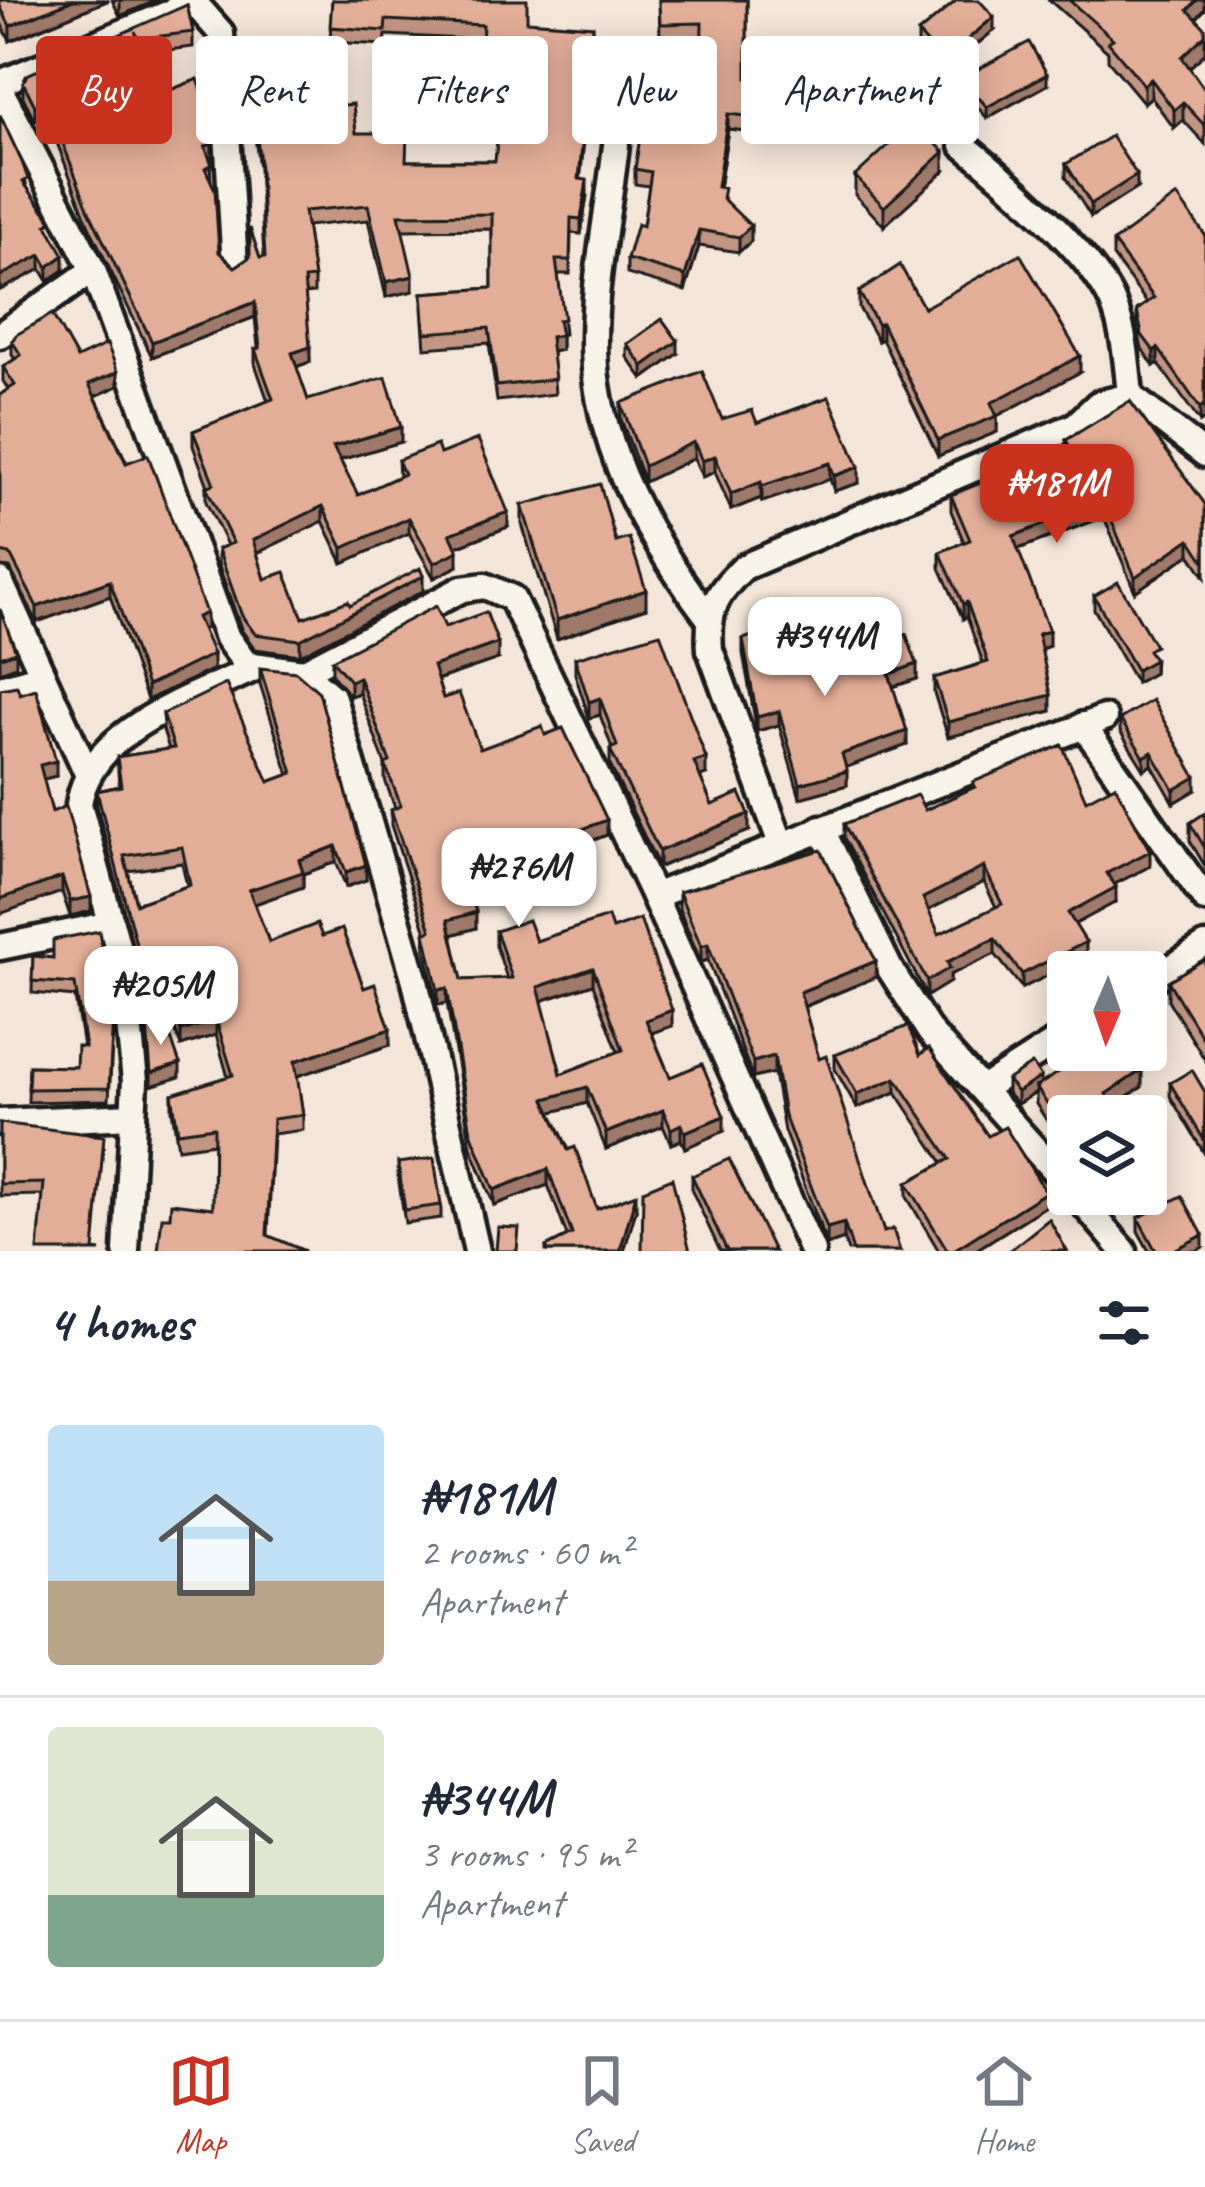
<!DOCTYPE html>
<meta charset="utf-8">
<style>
body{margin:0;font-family:Caveat,sans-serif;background:#f2f2f3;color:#1f2937;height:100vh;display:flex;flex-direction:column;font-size:45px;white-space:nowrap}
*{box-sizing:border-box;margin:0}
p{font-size:39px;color:#747a83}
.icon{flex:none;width:66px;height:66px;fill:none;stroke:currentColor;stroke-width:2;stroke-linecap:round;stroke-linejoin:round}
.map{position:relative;height:1251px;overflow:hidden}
.panel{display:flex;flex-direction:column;background:#fff;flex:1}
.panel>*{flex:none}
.top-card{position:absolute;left:36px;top:36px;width:1134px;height:108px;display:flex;gap:24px}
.needle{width:78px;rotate:182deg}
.fabs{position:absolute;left:1047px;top:951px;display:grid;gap:24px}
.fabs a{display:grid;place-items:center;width:120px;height:120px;border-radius:12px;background:#fff;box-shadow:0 6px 30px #0003;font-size:60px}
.price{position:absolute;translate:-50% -102px;padding:0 27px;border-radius:24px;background:#fff;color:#222;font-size:39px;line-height:78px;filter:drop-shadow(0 3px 6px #0008)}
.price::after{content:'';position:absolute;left:50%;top:72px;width:36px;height:27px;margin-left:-18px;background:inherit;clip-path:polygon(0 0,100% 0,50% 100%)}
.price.selected{background:#c8321e;color:#fff}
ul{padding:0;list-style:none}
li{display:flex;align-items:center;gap:36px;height:300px;padding:0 48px}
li+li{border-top:3px solid #e0e1e3}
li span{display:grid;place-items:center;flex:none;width:336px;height:240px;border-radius:12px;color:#555}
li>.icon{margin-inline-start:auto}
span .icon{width:144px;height:144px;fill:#fffc;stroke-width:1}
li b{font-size:51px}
h2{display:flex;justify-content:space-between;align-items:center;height:144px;padding:0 48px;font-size:51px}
.pill{padding:0 42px;border-radius:12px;background:#fff;box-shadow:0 6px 30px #0003;font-size:42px;line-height:108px}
.pill.selected{background:#c8321e;color:#fff}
.dock{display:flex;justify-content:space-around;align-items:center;height:168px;border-top:3px solid #e0e1e3;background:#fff;font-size:33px;color:#747a83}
.dock a{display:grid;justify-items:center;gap:6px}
.dock .selected{color:#c8321e}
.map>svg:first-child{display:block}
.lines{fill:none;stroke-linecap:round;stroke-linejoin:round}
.street-casing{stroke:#1c1c1c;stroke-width:33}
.street{stroke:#f7f3e8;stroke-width:24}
.wall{fill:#c39683;stroke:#1c1c1c;stroke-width:3;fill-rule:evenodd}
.shaded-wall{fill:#9f7a6a;stroke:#1c1c1c;stroke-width:3}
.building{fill:#e3ae98;stroke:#1c1c1c;stroke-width:3;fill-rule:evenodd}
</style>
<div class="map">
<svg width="1205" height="1251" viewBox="0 0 1205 1251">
<rect width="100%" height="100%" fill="#f3e5d8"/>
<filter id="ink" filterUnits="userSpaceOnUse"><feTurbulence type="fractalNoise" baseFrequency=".00833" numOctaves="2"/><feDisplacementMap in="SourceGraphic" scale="24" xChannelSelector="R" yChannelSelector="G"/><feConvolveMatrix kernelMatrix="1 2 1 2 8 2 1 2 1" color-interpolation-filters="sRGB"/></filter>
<g filter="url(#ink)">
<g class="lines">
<defs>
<g id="street">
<path d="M192,0L221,33L235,266"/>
<path d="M0,83L172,12L183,0"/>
<path d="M0,89L93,270L227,638L246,664L303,672L333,698L415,981L477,1251"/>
<path d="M616,145C608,218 586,313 597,385C610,472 656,548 708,617"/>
<path d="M963,145C1004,178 1093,255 1113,303C1125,333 1127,364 1130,396"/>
<path d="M0,335L93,270"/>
<path d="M0,581L87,773"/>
<path d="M303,672L462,589L485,586L512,598L654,896L812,1251"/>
<path d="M0,688L42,676"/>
<path d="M1083,725L1205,899"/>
<path d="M821,828L890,969L930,1032L1068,1186"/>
<path d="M781,844L710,650C707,610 715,594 744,567L1076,425L1098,404L1130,396L1205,454"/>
<path d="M654,896L1104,718"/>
<path d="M0,947L111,924"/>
<path d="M1146,984L1205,946"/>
<path d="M984,1088L1068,1034"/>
<path d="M0,1122L133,1116"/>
<path d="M1075,1194L1124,1251"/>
<path d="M126,1251L135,1081L123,967L79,804C91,726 197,697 259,666"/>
</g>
</defs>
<!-- street casing -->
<use href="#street" class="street-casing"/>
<!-- street -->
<use href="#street" class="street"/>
</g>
<!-- wall -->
<g class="wall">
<path d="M0,0H109L10,41L0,21Z"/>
<path d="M112,0H158L120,16Z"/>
<path d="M332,0L527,21L593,41L580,179L587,195L581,234L571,233L570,274H558L564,334H561V350L552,352L555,394L497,401L489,343L425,348L422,308V293L492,288V229L402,230L413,291L386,297L368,220L306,226L314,278V293L305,294L310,362L296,367L308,400L401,442L340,460L358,495L399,476L398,460L440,454L508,527L456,547L458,566L434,578L409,533L343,563L323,521L257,553L265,579L303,618L350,605L423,591L300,655L255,649L242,631L218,564V549L227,545L206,502V487L208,486L193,446V431L268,401L255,364V349L258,348L255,317L152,357L89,226L47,117L35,121L23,97V82L187,5L193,32V47L144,53L160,94L212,159L210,160L211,181L219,252L235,267L264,257L259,169L252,112H242L239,51L327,107L356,133L407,161H495L504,79L481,78L482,40L386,35L385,45L330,42Z"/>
<path d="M659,0H747V78L751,94L746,131L728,129L719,188L724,199L751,241L739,252L699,246L685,291L627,274V259L643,226L649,186L635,184V169L692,119L701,72L702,38L660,39Z"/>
<path d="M1049,0H1205V9L1196,19L1205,28V53L1189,68L1205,90V144L1183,120L1174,128L1151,97L1144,103L1108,60V52Z"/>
<path d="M994,30L942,74L918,45V33Z"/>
<path d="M962,78L1047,85L987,118L962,89Z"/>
<path d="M0,115L28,189L52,234L64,270L48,281L41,269L0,290Z"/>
<path d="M1066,164L1137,188L1091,217L1066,177Z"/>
<path d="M944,171L884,226L855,195V176Z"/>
<path d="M1205,235V419L1200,422L1158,363L1154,366L1142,349L1137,325V310L1147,303L1113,257V242Z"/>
<path d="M859,292L924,308L1080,372L997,416V432L938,456L882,339L878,341L859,308Z"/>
<path d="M12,341L77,358L118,386L95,396L206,628L202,629L213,669L147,700L110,596L37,622L10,568L0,567V395L8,389L3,381V367L15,359L12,355Z"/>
<path d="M627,344L678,354L643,379L627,357Z"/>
<path d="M829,397L859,483L834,491L830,479L762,502L761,498L731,510L715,472L702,477L694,458L644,482L621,419V403L722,419L757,423Z"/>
<path d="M1066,440L1205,504V577L1190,554L1135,592L1104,517L1018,549L1049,646L1041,649L1051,711L948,737L934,693V678L983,663L967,617L963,619L940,568V552L964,542L951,511V495L1066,448Z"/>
<path d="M522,505L616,542L646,608L557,639L522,524Z"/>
<path d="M1094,596L1155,659L1154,673L1136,683L1094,609Z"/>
<path d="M445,627L498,659L437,680L443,698L480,749L545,735L607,835L523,867L524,887L474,906L476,928L452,935L462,980L507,978L496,946V931L536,941L612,929L672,1026L652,1033L670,1077L724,1131L685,1148L681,1140L671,1144L663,1126L606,1149L587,1103L551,1112L597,1209L636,1210L624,1251H546V1247L567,1236L548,1185L494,1205L471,1147L447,1003L438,1005L425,949L426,932L391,825V810L395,808L385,780V764L359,693L350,696L332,675V660ZM593,984L618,1052L561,1074L541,1001Z"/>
<path d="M743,639L816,675L886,652V641L917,679L893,687L907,745L846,767L847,785L800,798L779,725L757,731L743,653Z"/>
<path d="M575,658L706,775L700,777L712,805L749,831L659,867L610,765V749L612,748L600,715L589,718L575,674Z"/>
<path d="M260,668L366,880L346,887L336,862L303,874V887L255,904L269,942L322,936L364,988L390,1045L297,1076L303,1115V1130L273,1134L268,1235L170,1217L213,1208L214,1143L178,1148L172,1110V1094L228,1077L216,1035L181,1046L154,972L140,975L97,806V791L119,786L117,757L169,749L163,730V714L269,782L289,775L260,684ZM182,863L187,886L136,904L128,871Z"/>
<path d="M20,694L56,776L43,779L52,812L91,911L70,916L62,892Z"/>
<path d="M1120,719L1196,790L1174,803L1152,765L1144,770L1120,731Z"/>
<path d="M973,782L1086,800L1150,866L1114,884L1116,902L1075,924L1086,957L1022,988L995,954L950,975V982L927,996L844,838V824L925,810L973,788ZM984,882L996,907L939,934L928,910Z"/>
<path d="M1205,813V866L1190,841V823Z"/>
<path d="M679,892L876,977L804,1007L819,1059L884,1232L900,1251H848L844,1239L827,1245L784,1131L774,1073L753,1078L708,960L701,962L679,909Z"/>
<path d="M33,956L53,958L113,1028L109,1100L28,1102L29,1066L76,1067L83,1047L75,997L32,993Z"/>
<path d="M1205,959V1060L1168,1000V981Z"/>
<path d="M835,1055H920L1046,1206L974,1251H939L907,1197V1183L943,1163L896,1092L857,1108L835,1069Z"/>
<path d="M1007,1080L1041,1084L1142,1087L1068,1116V1153L1036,1104V1093L1017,1104L1007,1093Z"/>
<path d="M1170,1083L1205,1092L1204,1153L1170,1096Z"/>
<path d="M0,1123L104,1148L38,1251L43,1195L0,1196Z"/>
<path d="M398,1163L441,1205V1218L405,1223L398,1176Z"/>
<path d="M692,1176L774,1251H720L692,1191Z"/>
<path d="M1138,1218L1203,1247L1196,1251H1149L1138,1231Z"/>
</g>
<!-- shaded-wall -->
<g class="shaded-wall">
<path d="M73,0H109L10,41V26Z"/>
<path d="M122,0H158L120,16V1Z"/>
<path d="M1197,0H1205V9L1188,28V10Z"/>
<path d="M994,17V30L942,74V61Z"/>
<path d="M593,26V41L579,194V179Z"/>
<path d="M1205,35V53L1182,75V57Z"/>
<path d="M1047,74V85L987,118V107Z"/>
<path d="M751,79V94L746,131V116Z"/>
<path d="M1151,79V97L1144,103V85Z"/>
<path d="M47,102V117L35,121V106Z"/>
<path d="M1183,102V120L1174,128V110Z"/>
<path d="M728,114V129L717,202V187Z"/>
<path d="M212,144V159L205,161V146Z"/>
<path d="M944,152V171L884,226V207Z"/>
<path d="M1137,175V188L1091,217V204Z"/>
<path d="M587,180V195L581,234V219Z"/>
<path d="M751,226V241L739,252V237Z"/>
<path d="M699,230V246L685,291V276Z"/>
<path d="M41,255V269L0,290V276Z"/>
<path d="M64,255V270L48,281V267Z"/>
<path d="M413,276V291L386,297V282Z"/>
<path d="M255,302V317L152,357V342Z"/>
<path d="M882,323V339L878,341V325Z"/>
<path d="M561,335V350L550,352V337Z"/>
<path d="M678,341V354L643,379V366Z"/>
<path d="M310,347V362L292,368V353Z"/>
<path d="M1158,348V363L1154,366V351Z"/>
<path d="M1080,356V372L995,417L997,416V432L938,456V440L991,403Z"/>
<path d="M118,372V386L89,399V384Z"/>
<path d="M1205,404V419L1200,422V408Z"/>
<path d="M401,427V442L333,462V447Z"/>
<path d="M694,442V458L644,482V466Z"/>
<path d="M715,456V472L702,477V461Z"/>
<path d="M830,463V479L762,502V486Z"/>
<path d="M859,467V483L834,491V476Z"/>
<path d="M761,482V498L731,510V494Z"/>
<path d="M1104,502V517L1013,551V536Z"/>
<path d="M323,506V521L253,555V540Z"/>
<path d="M508,512V527L450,549V534Z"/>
<path d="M409,518V533L343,563V548Z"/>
<path d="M1190,539V554L1135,592V577Z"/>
<path d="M458,551V566L434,578V563Z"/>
<path d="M423,576V591L300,655V640Z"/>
<path d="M110,581V596L37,622V607Z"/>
<path d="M646,590V608L557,639V620Z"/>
<path d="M967,602V617L963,619V604Z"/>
<path d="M206,613V628L197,632V617Z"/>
<path d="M1049,631V646L1038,650V634Z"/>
<path d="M498,643V659L433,681V666Z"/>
<path d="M16,652V666L0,672V657Z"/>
<path d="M213,654V669L147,700V686Z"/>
<path d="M1154,660V673L1136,683V670Z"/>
<path d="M917,664V679L889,688V674Z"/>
<path d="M359,677V693L350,696V681Z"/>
<path d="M1051,695V711L948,737V722Z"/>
<path d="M600,698V715L589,718V702Z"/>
<path d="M779,711V725L757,731V717Z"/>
<path d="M907,731V745L842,769V754Z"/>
<path d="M1152,752V765L1144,770V757Z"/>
<path d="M706,758V775L694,779V762Z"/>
<path d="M56,761V776L40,780V765Z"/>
<path d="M847,771V785L800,798V784Z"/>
<path d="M1196,777V790L1174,803V790Z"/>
<path d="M749,814V831L659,867V851Z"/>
<path d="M607,820V835L518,869V853Z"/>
<path d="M336,846V862L303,874V887L249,906V890L299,860Z"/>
<path d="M1150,851V866L1107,888V873Z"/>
<path d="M366,865V880L346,887V872Z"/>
<path d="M984,867V882L923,913V898Z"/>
<path d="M524,872V887L470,907V891Z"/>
<path d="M62,877V892L0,914V899Z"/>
<path d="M1116,887V902L1068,928V913Z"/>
<path d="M91,897V911L70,916V901Z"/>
<path d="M476,912V928L448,936V920Z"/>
<path d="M995,939V954L950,975V982L927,996V981L947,962Z"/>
<path d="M1086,942V957L1022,988V974Z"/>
<path d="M708,944V960L701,962V946Z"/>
<path d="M154,956V972L140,975V960Z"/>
<path d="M876,961V977L800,1008V992Z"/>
<path d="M593,968V984L538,1002V987Z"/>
<path d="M447,988V1003L438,1005V990Z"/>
<path d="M672,1010V1026L646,1035V1020Z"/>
<path d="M216,1020V1035L181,1046V1031Z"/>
<path d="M390,1029V1045L295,1077V1061Z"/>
<path d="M774,1056V1073L753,1078V1062Z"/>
<path d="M180,1064V1077L151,1086V1073Z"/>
<path d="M1142,1070V1087L1106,1111V1094Z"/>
<path d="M1041,1077V1089L1036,1087V1093L1017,1104V1092Z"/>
<path d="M896,1078V1092L857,1108V1094Z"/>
<path d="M587,1087V1103L545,1114V1099Z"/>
<path d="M663,1110V1126L606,1149V1133Z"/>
<path d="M724,1116V1131L685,1148V1132Z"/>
<path d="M681,1124V1140L671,1144V1129Z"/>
<path d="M548,1169V1185L494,1205V1190Z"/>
<path d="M1046,1192V1206L974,1251H952Z"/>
<path d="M636,1194V1210L624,1251H620Z"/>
<path d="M844,1223V1239L827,1245V1228Z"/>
<path d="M1203,1235V1247L1196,1251H1172Z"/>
</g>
<!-- building -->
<g class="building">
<path d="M0,0H73L10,26L0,6Z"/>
<path d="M332,0H527V21L593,26L579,179L587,180L581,219L571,218L570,260H556L564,319L558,320L561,335L550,337L555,379L497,386L489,328L425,333L422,293L492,288V214L399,215L413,276L386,282L368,205L304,211L314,278L304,279L310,347L292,353L308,400L386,377L401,427L333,447L358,495L404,474L398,460L437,445L440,454L478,439L508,512L450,534L458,551L434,563L409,518L343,548L323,506L253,540L265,579L285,572L303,618L348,601L350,605L420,568L423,576L300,640L255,634L242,616L218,549L233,543L206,487L214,484L193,431L273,399L255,349L260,348L255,302L152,342L89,211L47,102L35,106L23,82L27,75L187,5L193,32L138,39L135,31L160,94L198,79L210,113L212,144L205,146L212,165L205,168L215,190L219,252L235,267L250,257V228L260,258L265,257L259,154L252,97H242L239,51H328L327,107L353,104L356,133H407L406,161H495L506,64L481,63L483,25L386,20L385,31L330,27Z"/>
<path d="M659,0H747V78L751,79L746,116L728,114L717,187L724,188L722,198L751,226L739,237L699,230L685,276L627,259L637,224L643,226L651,172L635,169L644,112L692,119L701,72L702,23L660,24Z"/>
<path d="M957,0H979L994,17L942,61L918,33Z"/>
<path d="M1069,0H1197L1188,10L1205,28V35L1182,57L1205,90V126L1183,102L1174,110L1151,79L1144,85L1108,42L1113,39Z"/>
<path d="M1029,42L1047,74L987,107L962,78Z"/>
<path d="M0,115L22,162L28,179L23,182L52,221L47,225L64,255L48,267L41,255L0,276Z"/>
<path d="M915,121L944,152L884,207L855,176Z"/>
<path d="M1111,136L1137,175L1091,204L1066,164Z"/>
<path d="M1177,196L1205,235V404L1200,408L1158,348L1154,351L1142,335L1137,310L1154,298L1113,242Z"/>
<path d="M1020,254L1080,356L991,403L997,416L938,440L882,323L878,325L859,292L900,265L924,308Z"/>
<path d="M52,314L77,358L107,344L118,372L89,384L126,463L148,455L206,613L197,617L213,654L147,686L110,581L37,607L10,554L0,552V395L15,385L3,367L21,355L12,341L16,335Z"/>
<path d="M662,319L678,341L643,366L627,344Z"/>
<path d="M702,371L722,419L752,410L757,423L829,397L859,467L834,476L830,463L762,486L761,482L731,494L715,456L702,461L694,442L644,466L621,403Z"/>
<path d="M1130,401L1205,504V562L1190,539L1135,577L1104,502L1013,536L1049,631L1038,634L1051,695L948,722L934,678L988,662L967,602L963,604L940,552L970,540L951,495L1070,447L1066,440Z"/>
<path d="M600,484L616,542L629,538L646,590L557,620L522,505Z"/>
<path d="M1118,582L1155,646L1148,650L1154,660L1136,670L1094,596Z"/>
<path d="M436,606L445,627L486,612L498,643L433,666L443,698L459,693L480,749L542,726L545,735L563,728L607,820L518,853L524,872L470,891L476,912L448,920L462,980L512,978L496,931L528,920L536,941L608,917L612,929L640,919L672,1010L646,1020L670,1077L702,1064L724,1116L685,1132L681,1124L671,1129L663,1110L606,1133L587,1087L545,1099L568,1150L575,1147L597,1209L636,1194L620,1251H548L546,1247L572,1234L548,1169L494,1190L471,1132L447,988L438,990L425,933L431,930L391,810L401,806L385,764L390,762L359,677L350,681L332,660ZM593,968L623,1050L561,1074L538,987Z"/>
<path d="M0,609L16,652L0,657Z"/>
<path d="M798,621L816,675L889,651L886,641L906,634L917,664L889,674L907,731L842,754L847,771L800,784L779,711L757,717L743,639Z"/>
<path d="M660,633L706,758L694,762L712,805L740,793L749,814L659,851L610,749L617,746L600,698L589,702L575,658Z"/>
<path d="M260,668L296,672L319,692L366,865L346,872L336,846L299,860L303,872L249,890L269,942L317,924L322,936L342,929L364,988L375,984L390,1029L295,1061L303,1115L273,1119L267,1235L305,1251H158L162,1217H170L171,1203L213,1208L214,1127L178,1132L172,1094L233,1075L216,1020L181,1031L154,956L140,960L97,791L121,786L117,757L174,748L163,714L226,684L269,782L293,773ZM182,847L190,885L136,904L124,856Z"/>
<path d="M17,686L20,694L36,689L56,761L40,765L52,812L66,806L91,897L70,901L62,877L0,899V689Z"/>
<path d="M1152,700L1196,777L1174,790L1152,752L1144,757L1120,719Z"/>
<path d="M1062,745L1086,800L1115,785L1150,851L1107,873L1116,887L1068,913L1086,942L1022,974L995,939L947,962L950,968L927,981L844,824L917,795L925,810L975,787L973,782ZM984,867L1002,904L939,934L923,898Z"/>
<path d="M1205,813V848L1190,823Z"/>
<path d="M821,850L876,961L800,992L819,1059L826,1056L884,1232L893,1229L900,1251H853L844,1223L827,1228L784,1115L774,1056L753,1062L708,944L701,946L679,892Z"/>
<path d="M99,931L113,1015L109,1088L28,1089L29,1066L76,1067L77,1046L85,1047L75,984L32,981L33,956L53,958V940Z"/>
<path d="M1205,959V1042L1168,981Z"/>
<path d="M165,1021L180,1064L151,1073L147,1027Z"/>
<path d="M908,1026L920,1055L929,1048L988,1136L1005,1127L1046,1192L952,1251H948L907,1183L950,1159L896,1078L857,1094L835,1055Z"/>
<path d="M1092,1050H1129L1142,1070L1106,1094L1121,1116H1068V1136L1036,1087Z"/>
<path d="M1032,1064L1041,1077L1017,1092L1007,1080Z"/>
<path d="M1192,1070L1205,1092L1204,1140L1170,1083Z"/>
<path d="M0,1123L104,1136L94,1250L101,1251H38L44,1183L0,1184Z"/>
<path d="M434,1158L441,1205L405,1210L398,1163Z"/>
<path d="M729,1159L774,1251H727L692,1176Z"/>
<path d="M672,1178L690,1251H642L643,1190Z"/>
<path d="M1182,1196L1203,1235L1172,1251H1156L1138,1218Z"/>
<path d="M1049,1219L1067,1251H1009Z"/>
<path d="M498,1227L519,1228L517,1251H496Z"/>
</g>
</g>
</svg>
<div class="fabs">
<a><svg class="needle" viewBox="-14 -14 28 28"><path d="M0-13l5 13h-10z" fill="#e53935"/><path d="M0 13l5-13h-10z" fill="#747a83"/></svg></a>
<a><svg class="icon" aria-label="layers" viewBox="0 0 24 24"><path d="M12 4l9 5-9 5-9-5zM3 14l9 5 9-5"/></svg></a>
</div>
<b class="price selected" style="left:1057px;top:546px">₦181M</b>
<b class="price" style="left:825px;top:699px">₦344M</b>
<b class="price" style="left:519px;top:930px">₦276M</b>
<b class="price" style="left:161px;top:1048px">₦205M</b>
<div class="top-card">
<a class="pill selected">Buy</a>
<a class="pill">Rent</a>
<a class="pill">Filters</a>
<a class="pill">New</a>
<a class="pill">Apartment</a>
</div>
</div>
<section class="panel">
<h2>4 homes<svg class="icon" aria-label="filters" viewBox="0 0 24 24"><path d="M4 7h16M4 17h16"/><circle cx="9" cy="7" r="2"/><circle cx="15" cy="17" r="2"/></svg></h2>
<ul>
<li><span style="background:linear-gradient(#bfe0f5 65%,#b9a48a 0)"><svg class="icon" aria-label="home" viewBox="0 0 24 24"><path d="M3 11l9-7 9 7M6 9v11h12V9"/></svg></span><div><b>₦181M</b><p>2 rooms · 60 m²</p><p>Apartment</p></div></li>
<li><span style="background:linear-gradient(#dfe7d0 70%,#7fa58c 0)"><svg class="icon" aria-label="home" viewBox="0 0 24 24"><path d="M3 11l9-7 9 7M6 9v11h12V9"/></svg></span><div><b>₦344M</b><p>3 rooms · 95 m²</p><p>Apartment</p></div></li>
</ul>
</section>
<nav class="dock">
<a class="selected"><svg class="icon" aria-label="map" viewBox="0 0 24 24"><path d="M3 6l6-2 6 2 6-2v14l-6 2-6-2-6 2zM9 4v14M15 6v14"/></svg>Map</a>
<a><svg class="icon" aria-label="saved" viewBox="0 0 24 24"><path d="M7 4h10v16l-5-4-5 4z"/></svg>Saved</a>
<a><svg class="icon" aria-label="home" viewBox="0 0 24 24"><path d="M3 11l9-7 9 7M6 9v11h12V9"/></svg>Home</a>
</nav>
